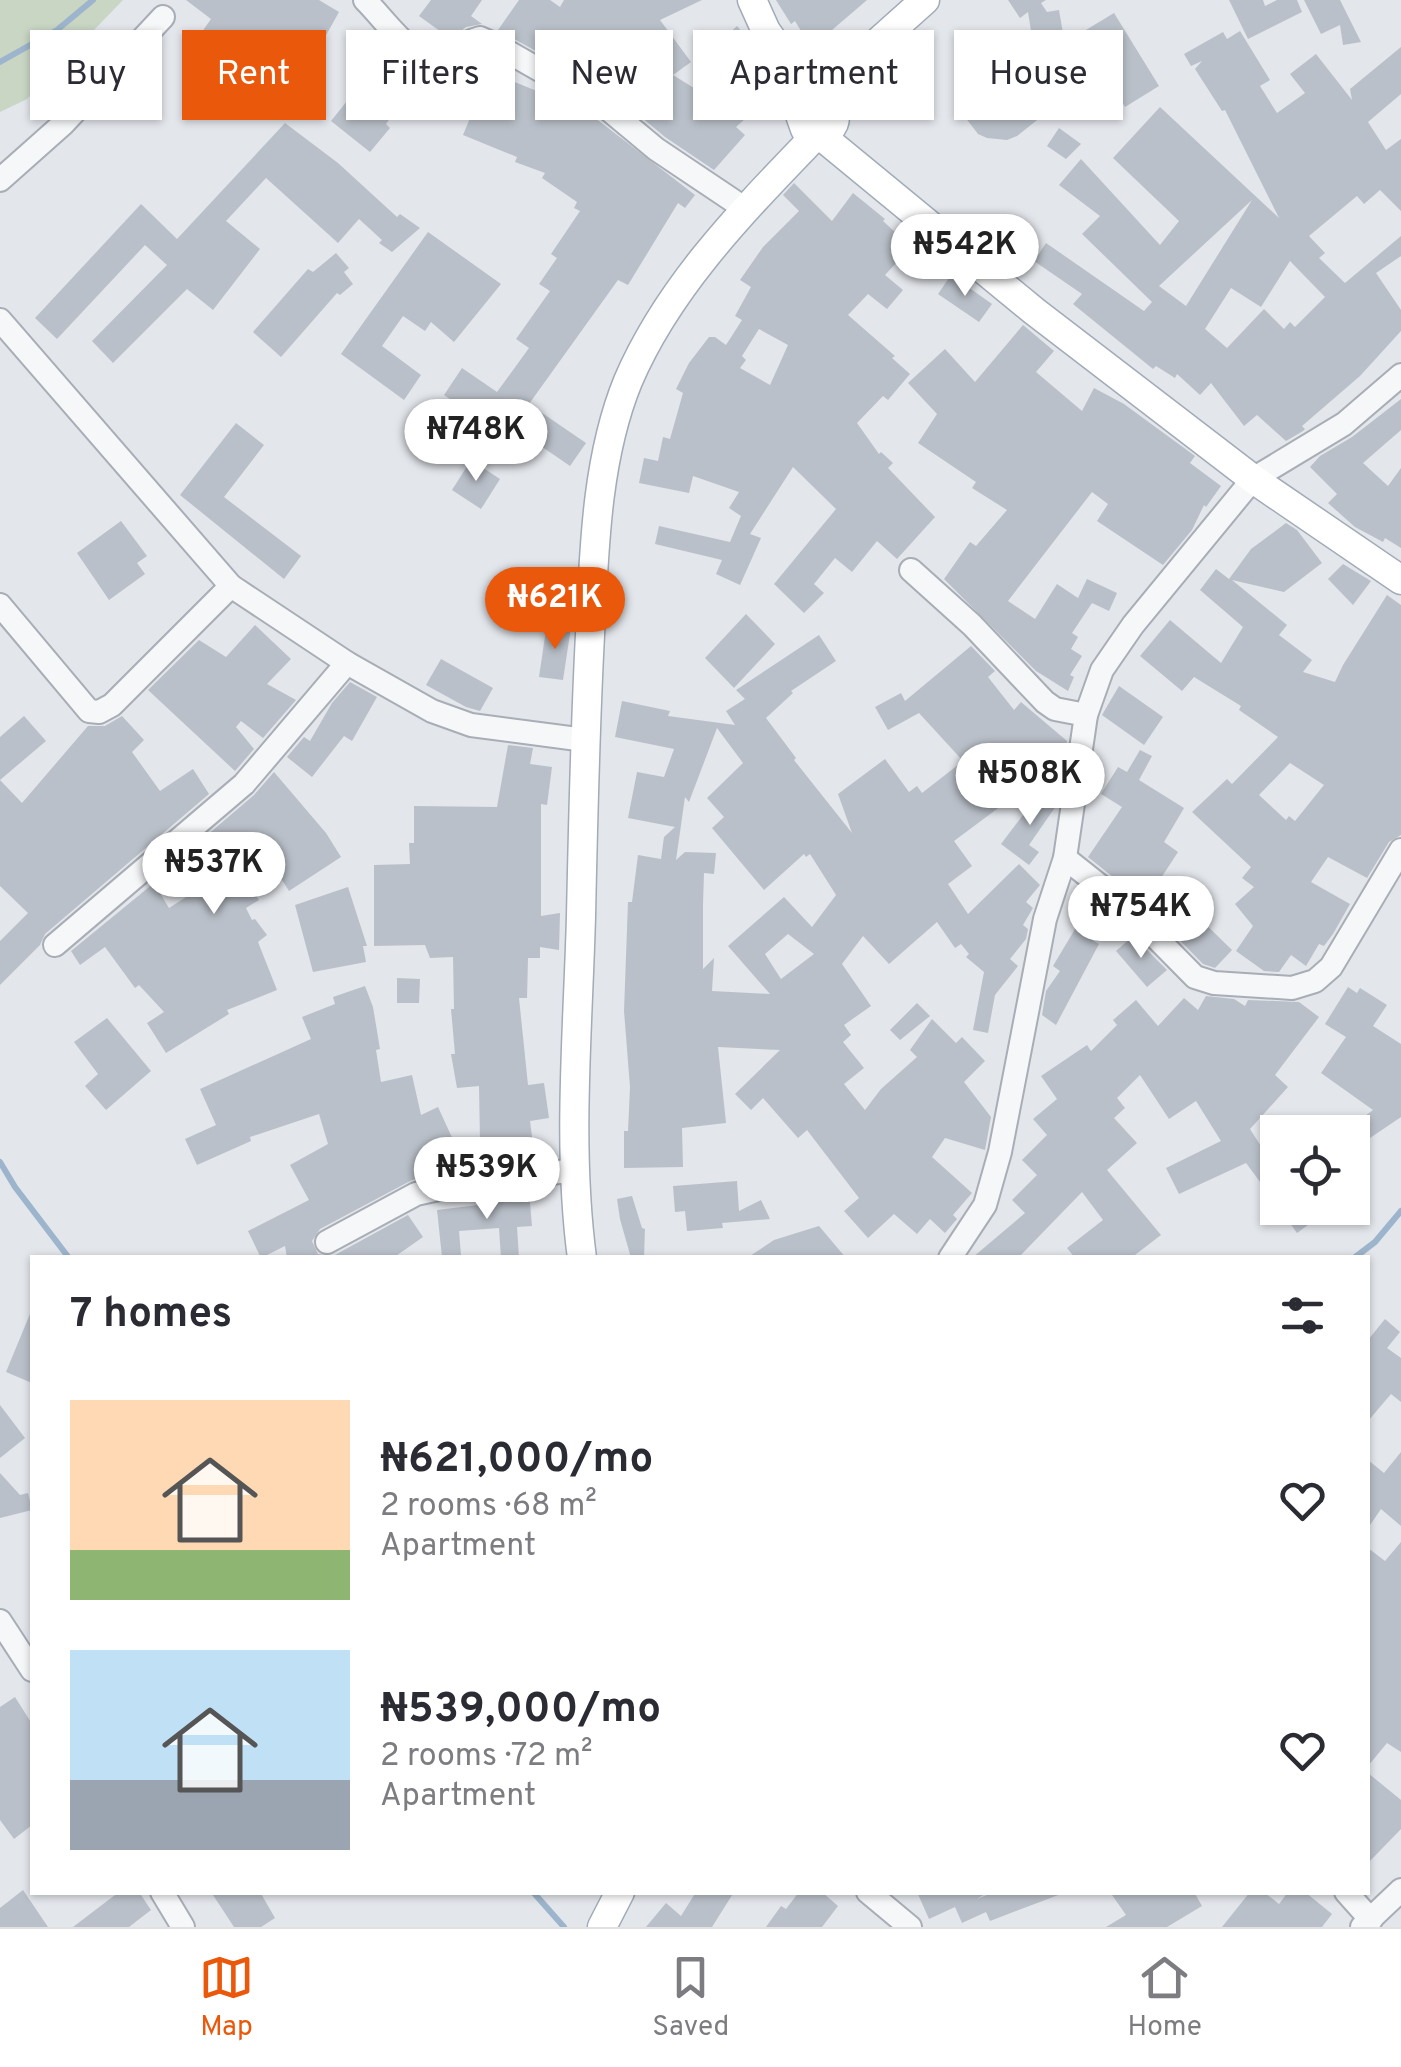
<!DOCTYPE html>
<meta charset="utf-8">
<style>
body{margin:0;font-family:Overpass,sans-serif;background:#f2f2f3;color:#2b2b33;height:100vh;display:flex;flex-direction:column;font-size:38px;white-space:nowrap}
*{box-sizing:border-box;margin:0}
p{font-size:32px;color:#7c7c81}
.icon{flex:none;width:55px;height:55px;fill:none;stroke:currentColor;stroke-width:2;stroke-linecap:round;stroke-linejoin:round}
.map{position:relative;flex:1;overflow:hidden}
.drawer{position:absolute;left:30px;top:1255px;width:1340px;height:640px;display:flex;flex-direction:column;background:#fff;border-radius:0px;box-shadow:0 2px 8px #0004}
.drawer>*{flex:none}
.top-card{position:absolute;left:30px;top:30px;width:1342px;height:90px;display:flex;gap:20px}
.buttons{position:absolute;left:1260px;top:1115px;display:grid;gap:20px}
.buttons a{display:grid;place-items:center;width:110px;height:110px;border-radius:0px;background:#fff;box-shadow:0 2px 8px #0004;font-size:50px}
.price{position:absolute;translate:-50% -85px;padding:0 22px;border-radius:35px;background:#fff;color:#222;font-size:32px;line-height:65px;filter:drop-shadow(0 2px 5px #0008)}
.price::after{content:'';position:absolute;left:50%;top:60px;width:30px;height:22px;margin-left:-15px;background:inherit;clip-path:polygon(0 0,100% 0,50% 100%)}
.price.on{background:#ea580c;color:#fff}
ul{padding:0;list-style:none}
li{display:flex;align-items:center;gap:30px;height:250px;padding:0 40px}
li span{display:grid;place-items:center;flex:none;width:280px;height:200px;border-radius:0px;color:#555}
li>.icon{margin-inline-start:auto}
span .icon{width:120px;height:120px;fill:#fffc;stroke-width:1}
li b{font-size:42px}
h2{display:flex;justify-content:space-between;align-items:center;height:120px;padding:0 40px;font-size:42px}
.chip{padding:0 35px;border-radius:0px;background:#fff;box-shadow:0 2px 8px #0004;font-size:35px;line-height:90px}
.chip.on{background:#ea580c;color:#fff}
.tabs{display:flex;justify-content:space-around;align-items:center;height:140px;border-top:2px solid #e1e1e2;background:#fff;font-size:28px;color:#7c7c81}
.tabs a{display:grid;justify-items:center;gap:5px}
.tabs .on{color:#ea580c}
.map>svg:first-child{display:block}
.green{fill:#c9d6c4}
.lines{fill:none;stroke-linecap:round;stroke-linejoin:round}
.stream{stroke:#9db5cc;stroke-width:6}
.building{fill:#bac0c9;fill-rule:evenodd}
.minor-casing{stroke:#a8adb6;stroke-width:26}
.major-casing{stroke:#a2abb8;stroke-width:31}
.minor{stroke:#f6f7f9;stroke-width:22}
.major{stroke:#fff;stroke-width:28}
</style>
<div class="map">
<svg width="1401" height="1927" viewBox="0 0 1401 1927">
<rect width="100%" height="100%" fill="#e3e6eb"/>
<!-- green -->
<path class="green" d="M0,0H123L27,99L0,112Z"/>
<g class="lines">
<!-- stream -->
<g class="stream">
<path d="M0,62L57,30L93,0"/>
<path d="M0,1162L15,1187L69,1258"/>
<path d="M1354,1258L1375,1242L1401,1211"/>
<path d="M533,1892L564,1927"/>
</g>
</g>
<!-- building -->
<g class="building">
<path d="M186,0H319L339,12L304,75L301,72L290,88L283,82L276,90L197,39L211,19Z"/>
<path d="M431,0H482L471,16L482,24L466,27L451,39L419,16Z"/>
<path d="M519,0H550L560,7L564,0H702L660,20L691,62L673,75L718,103L741,82L712,49L737,26L759,52L774,93L736,127L745,135L714,170L665,137L616,96L498,30Z"/>
<path d="M776,0H867L832,30L809,44L795,21L791,24Z"/>
<path d="M1008,0H1046L1041,3L1047,12L1059,10L1065,45L1034,50L1028,12L1020,18Z"/>
<path d="M1229,0H1263L1265,6L1277,0H1297L1302,12L1248,39Z"/>
<path d="M1304,0H1340L1361,42L1343,45L1340,25L1321,34Z"/>
<path d="M1114,13L1159,86L1125,107L1081,33Z"/>
<path d="M1240,31L1270,80L1260,86L1277,113L1305,93L1290,74L1316,54L1352,100L1350,89L1401,47V94L1368,122L1386,150L1401,139V211L1380,190L1364,204L1357,196L1309,236L1325,253L1319,258L1345,283L1401,236V256L1376,273L1401,310V331L1360,376L1302,426L1305,429L1303,431L1286,441L1257,415L1244,426L1211,383L1200,395L1177,374L1175,378L1156,366L1153,369L1073,304L1082,294L1034,261L1046,243L1144,311L1152,302L1082,234L1100,216L1059,185L1081,159L1160,245L1179,221L1113,158L1160,107L1279,218L1225,110L1222,111L1195,69L1202,61L1191,66L1184,54L1223,32L1227,39ZM1252,200L1186,306L1159,286ZM1290,261L1325,297L1295,327L1290,322L1284,329L1264,309L1227,348L1205,329L1231,288L1261,307Z"/>
<path d="M479,54L501,65L495,74L571,105L599,121L695,195L685,208L678,203L628,285L618,280L529,404L586,443L570,466L509,424L502,435L444,395L462,368L497,392L529,348L516,339L550,291L539,284L557,258L551,254L580,211L574,208L577,202L542,178L545,173L515,162L517,157L463,135L475,106L449,90L460,72Z"/>
<path d="M396,55L422,73L386,124L390,128L370,152L331,121L351,96L364,107L384,80Z"/>
<path d="M991,67L1011,68L1021,73L1034,89L1037,105H1056L1017,136L1007,140L987,138L978,134L965,117L963,96L972,77Z"/>
<path d="M285,123L338,163L397,217L400,214L420,228L392,252L379,243L382,240L359,219L338,243L266,178L226,221L260,249L213,310L187,289L113,363L92,341L167,265L145,245L57,339L35,318L141,204L177,239Z"/>
<path d="M1059,128L1081,144L1066,159L1047,146Z"/>
<path d="M794,183L832,221L853,193L885,219L883,221L911,247L885,275L903,290L887,309L868,294L848,315L895,356L892,358L910,374L888,400L883,396L857,423L879,454L881,452L893,463L888,468L935,517L897,559L877,541L852,572L835,558L814,584L824,593L804,613L774,584L836,509L793,467L750,534L761,538L740,585L716,574L722,560L655,544L659,526L730,542L741,516L729,508L739,492L693,476L689,493L639,483L644,458L658,461L663,437L670,439L683,393L676,389L689,363L709,337H715L726,345L742,320L735,316L751,287L740,280L763,247L799,211L783,195ZM759,329L788,345L770,385L740,368L746,360L742,356Z"/>
<path d="M428,232L501,284L454,342L431,322L425,331L403,316L382,346L421,375L404,400L341,354Z"/>
<path d="M336,253L349,268L344,272L353,284L340,295L337,293L281,357L253,332L308,269L313,272Z"/>
<path d="M951,275L992,304L979,322L938,294Z"/>
<path d="M1023,325L1054,351L1036,372L1082,411L1094,388L1124,404L1195,456L1190,463L1221,486L1206,507L1204,505L1192,530L1163,565L1097,521L1108,504L1092,492L1008,601L1035,619L1057,584L1078,598L1087,579L1117,593L1109,611L1092,603L1072,633L1078,637L1071,649L1082,656L1070,675L1074,677L1068,691L1036,671L944,579L970,542L976,546L1007,510L972,488L976,482L918,443L937,414L908,383L945,349L975,382Z"/>
<path d="M1401,399V430L1363,463L1388,486L1401,468V548L1385,538L1383,542L1355,527L1328,503L1337,494L1310,467L1320,456L1352,437Z"/>
<path d="M236,423L264,445L224,497L301,556L284,579L180,495Z"/>
<path d="M471,460L500,479L481,509L452,490Z"/>
<path d="M121,521L147,556L137,563L145,574L109,600L77,553Z"/>
<path d="M1286,523L1297,530L1322,563L1284,592L1232,580L1287,625L1279,635L1312,660L1303,672L1335,682L1343,665L1387,595L1401,605V835L1389,842L1367,878L1328,857L1311,882L1350,904L1333,934L1324,946L1319,944L1306,966L1291,955L1279,972L1264,971L1236,951L1253,926L1235,904L1254,887L1242,878L1251,867L1192,812L1227,779L1232,784L1278,737L1239,710L1241,706L1194,677L1182,691L1140,656L1170,620L1221,663L1243,627L1200,590L1216,569L1229,579L1251,549ZM1290,763L1324,785L1295,821L1289,816L1286,820L1259,795Z"/>
<path d="M1343,564L1371,581L1353,605L1328,579Z"/>
<path d="M746,614L775,644L734,688L705,658Z"/>
<path d="M547,623L571,627L563,680L539,677Z"/>
<path d="M255,625L291,659L267,684L296,700L263,738L241,721L236,727L254,749L235,771L148,690L199,640L226,657Z"/>
<path d="M819,635L836,661L791,691L793,693L766,718L796,758L794,760L852,833L838,794L885,759L909,792L917,786L922,793L963,761L919,713L888,730L875,707L901,693L905,701L971,646L995,671L988,677L1014,710L1021,702L1067,741L1064,760L1037,780L1012,759L987,778L1005,803L954,841L972,866L948,884L968,914L1019,864L1040,885L1026,902L1033,908L1023,925L1028,929L1026,939L1010,959L1018,966L995,995L988,1033L973,1030L984,972L966,957L969,954L961,944L955,948L937,922L889,964L863,936L842,964L871,1006L844,1025L851,1035L843,1042L864,1068L844,1084L865,1110L881,1089L917,1057L910,1050L932,1019L956,1043L962,1037L985,1061L964,1082L991,1117L985,1150L945,1138L932,1157L972,1193L953,1215L957,1219L945,1233L930,1219L917,1234L894,1214L868,1238L844,1211L859,1198L807,1130L798,1138L763,1098L751,1110L735,1094L780,1050L718,1047L726,1123L682,1128L683,1167L624,1168V1131H628L630,1087L624,1011L628,902H632L638,855L661,859L664,837L675,827L628,818L637,772L664,777L674,749L615,737L622,701L670,711L668,716L735,725L726,711L745,699L736,690ZM717,728L743,763L707,798L724,817L712,828L764,890L804,854L806,857L810,854L836,895L812,927L784,897L728,946L770,994L712,991L714,958L703,969V904L704,873L714,874L716,853L685,852L676,860L685,797L689,802ZM788,934L814,954L781,979L765,954Z"/>
<path d="M441,659L493,688L480,711L466,707L426,685Z"/>
<path d="M350,682L377,697L352,741L344,736L312,777L287,757L304,737L310,741L332,703Z"/>
<path d="M1119,686L1163,717L1144,745L1102,715Z"/>
<path d="M24,716L46,741L0,780L22,803L88,726H105L122,716L144,740L132,752L160,791L193,769L209,794L45,934L40,945L0,985V941L28,913L0,886V737Z"/>
<path d="M508,745L533,748L530,764L552,767L547,805L541,804V916L560,913L559,950L540,947V958H528L527,998H519L528,1085L544,1083L549,1118L530,1121L535,1160L459,1169L412,1180L320,1229L312,1241L318,1254L333,1256L408,1215L423,1237L393,1258H287L285,1246L261,1258L248,1231L309,1200L290,1165L328,1144L319,1114L250,1137L251,1141L197,1165L185,1139L216,1125L200,1089L311,1039L302,1017L335,1004L333,997L365,986L373,1007L380,1049L376,1050L381,1082L412,1075L421,1115L438,1107L455,1144L480,1141L479,1086L457,1088L451,1054H455L451,1009H454L453,957L430,958L425,945L374,946V865L410,864L409,843H414V806L497,807Z"/>
<path d="M1140,750L1152,756L1139,780L1184,808L1164,842L1178,852L1148,898L1130,886L1128,889L1088,857L1122,807L1101,794L1118,767L1127,772Z"/>
<path d="M274,772L326,833L341,857L289,891L270,861L247,881L259,900L246,908L252,920L255,919L267,935L258,942L277,990L227,1010L229,1014L166,1053L147,1023L164,1012L139,985L135,988L105,947L80,965L71,951L154,883L169,908L208,883L185,854L254,795Z"/>
<path d="M1042,790L1058,803L1029,845L1039,852L1029,865L1001,844Z"/>
<path d="M348,887L367,946H363L366,962L313,972L295,905Z"/>
<path d="M1189,887L1203,903L1193,912L1232,950L1215,968L1203,964L1156,916Z"/>
<path d="M1093,899L1110,913L1090,939L1099,944L1056,1025L1042,1015L1046,991L1060,971L1053,966Z"/>
<path d="M1133,936L1167,970L1147,987L1116,951Z"/>
<path d="M397,978L420,979L419,1003H397Z"/>
<path d="M1348,987L1357,993L1360,988L1387,1005L1373,1026L1401,1044V1117L1370,1138L1358,1121L1373,1110L1321,1073L1346,1037L1325,1024Z"/>
<path d="M1206,996L1234,999L1245,1006L1248,1000L1299,1002L1319,1017L1275,1075L1288,1087L1250,1129L1278,1173V1206L1246,1163L1179,1194L1166,1168L1221,1141L1196,1101L1169,1119L1140,1075L1117,1098L1125,1108L1114,1118L1137,1143L1107,1170L1161,1235L1131,1258H1075L1067,1248L1103,1220L1082,1192L1018,1258H972L1025,1213L1012,1200L1037,1175L1022,1160L1047,1135L1033,1119L1057,1099L1041,1076L1087,1045L1091,1051L1117,1025L1113,1020L1136,1000L1158,1026L1184,998L1198,1010Z"/>
<path d="M917,1003L930,1016L900,1040L890,1030Z"/>
<path d="M107,1018L151,1071L106,1110L85,1086L98,1074L74,1042Z"/>
<path d="M737,1181L739,1211L761,1200L770,1219L722,1223L723,1228L687,1231L685,1211L675,1212L673,1186Z"/>
<path d="M529,1191L532,1226L517,1227L519,1258H501L499,1228L459,1231L461,1255L442,1257L437,1210L478,1205L477,1197Z"/>
<path d="M632,1196L642,1228L645,1229L644,1258H631L620,1219L617,1199Z"/>
<path d="M1279,1208H1331L1297,1233Z"/>
<path d="M819,1226L846,1258H747L774,1240Z"/>
<path d="M32,1309V1383L6,1372Z"/>
<path d="M1385,1319L1400,1332L1387,1348L1401,1358V1402L1391,1394L1368,1421V1340Z"/>
<path d="M0,1405L25,1438L0,1458Z"/>
<path d="M1401,1452V1526L1381,1509L1368,1528V1460L1384,1473Z"/>
<path d="M0,1473L20,1495L28,1493L32,1510L0,1518Z"/>
<path d="M1401,1542V1752L1387,1743L1368,1766V1548L1385,1561Z"/>
<path d="M15,1697L32,1724V1825L14,1839L0,1820V1707Z"/>
<path d="M1368,1773L1401,1800V1829L1368,1863Z"/>
<path d="M23,1890L48,1927H0V1908Z"/>
<path d="M119,1892H139L151,1910L129,1927H73Z"/>
<path d="M211,1892H260L275,1918L261,1927H234Z"/>
<path d="M696,1892H734L712,1927H646L666,1903L681,1916Z"/>
<path d="M799,1892H822L838,1906L822,1927H766L781,1906L786,1909Z"/>
<path d="M917,1892H988L977,1899L994,1892L1061,1894L990,1921L986,1912L962,1923L955,1907L929,1919Z"/>
<path d="M1110,1892H1194L1202,1906L1167,1927H1106L1126,1915Z"/>
<path d="M1250,1892H1264L1279,1904L1288,1892H1305L1332,1914L1322,1927H1222Z"/>
</g>
<g class="lines">
<defs>
<g id="minor">
<path d="M365,0C387,22 414,64 447,64L471,41L480,38L496,45L608,109L656,149L744,208"/>
<path d="M0,180L63,124L163,17"/>
<path d="M0,320L231,586L347,663L432,711L471,725L585,740"/>
<path d="M911,570L972,625L1045,702L1055,709L1086,715"/>
<path d="M0,605L89,711L99,712L112,705L231,586"/>
<path d="M1065,858L1123,904L1195,977L1214,983L1292,988L1315,981L1331,967L1401,850"/>
<path d="M55,945L244,784L347,663"/>
<path d="M327,1242L416,1194L462,1184L575,1170"/>
<path d="M950,1258L985,1205L1000,1152L1045,919L1065,858L1086,715L1102,670L1133,625L1253,479L1344,424L1401,375"/>
<path d="M0,1621L32,1670"/>
<path d="M162,1892L183,1927"/>
<path d="M868,1892L910,1927"/>
<path d="M1346,1892L1371,1920"/>
<path d="M1362,1927L1401,1890"/>
</g>
<g id="major">
<path d="M752,0L766,31L786,59"/>
<path d="M776,47L805,129L820,135C834,130 839,119 831,106L819,100L810,102L801,115"/>
<path d="M819,100L868,51L925,0"/>
<path d="M820,135L1034,311L1253,479L1401,580"/>
<path d="M582,1258C567,1146 578,1029 581,916C583,822 585,729 590,635C594,552 596,459 628,381C669,285 745,209 816,135"/>
<path d="M602,1927L620,1892"/>
</g>
</defs>
<!-- minor casing -->
<use href="#minor" class="minor-casing"/>
<!-- major casing -->
<use href="#major" class="major-casing"/>
<!-- minor -->
<use href="#minor" class="minor"/>
<!-- major -->
<use href="#major" class="major"/>
</g>
</svg>
<div class="buttons">
<a><svg class="icon" aria-label="locate" viewBox="0 0 24 24"><circle cx="12" cy="12" r="6"/><path d="M12 2v4M12 18v4M2 12h4M18 12h4"/></svg></a>
</div>
<b class="price" style="left:965px;top:299px">₦542K</b>
<b class="price" style="left:476px;top:484px">₦748K</b>
<b class="price on" style="left:555px;top:652px">₦621K</b>
<b class="price" style="left:1030px;top:828px">₦508K</b>
<b class="price" style="left:214px;top:917px">₦537K</b>
<b class="price" style="left:1141px;top:961px">₦754K</b>
<b class="price" style="left:487px;top:1222px">₦539K</b>
<div class="top-card">
<a class="chip">Buy</a>
<a class="chip on">Rent</a>
<a class="chip">Filters</a>
<a class="chip">New</a>
<a class="chip">Apartment</a>
<a class="chip">House</a>
</div>
<section class="drawer">
<h2>7 homes<svg class="icon" aria-label="filters" viewBox="0 0 24 24"><path d="M4 7h16M4 17h16"/><circle cx="9" cy="7" r="2"/><circle cx="15" cy="17" r="2"/></svg></h2>
<ul>
<li><span style="background:linear-gradient(#ffd9b3 75%,#8fb573 0)"><svg class="icon" aria-label="home" viewBox="0 0 24 24"><path d="M3 11l9-7 9 7M6 9v11h12V9"/></svg></span><div><b>₦621,000/mo</b><p>2 rooms · 68 m²</p><p>Apartment</p></div><svg class="icon" aria-label="heart" viewBox="0 0 24 24"><path d="M12 20l-8-8c-3-5 5-10 8-4 3-6 11-1 8 4z"/></svg></li>
<li><span style="background:linear-gradient(#bfe0f5 65%,#9aa5b1 0)"><svg class="icon" aria-label="home" viewBox="0 0 24 24"><path d="M3 11l9-7 9 7M6 9v11h12V9"/></svg></span><div><b>₦539,000/mo</b><p>2 rooms · 72 m²</p><p>Apartment</p></div><svg class="icon" aria-label="heart" viewBox="0 0 24 24"><path d="M12 20l-8-8c-3-5 5-10 8-4 3-6 11-1 8 4z"/></svg></li>
</ul>
</section>
</div>
<nav class="tabs">
<a class="on"><svg class="icon" aria-label="map" viewBox="0 0 24 24"><path d="M3 6l6-2 6 2 6-2v14l-6 2-6-2-6 2zM9 4v14M15 6v14"/></svg>Map</a>
<a><svg class="icon" aria-label="saved" viewBox="0 0 24 24"><path d="M7 4h10v16l-5-4-5 4z"/></svg>Saved</a>
<a><svg class="icon" aria-label="home" viewBox="0 0 24 24"><path d="M3 11l9-7 9 7M6 9v11h12V9"/></svg>Home</a>
</nav>
